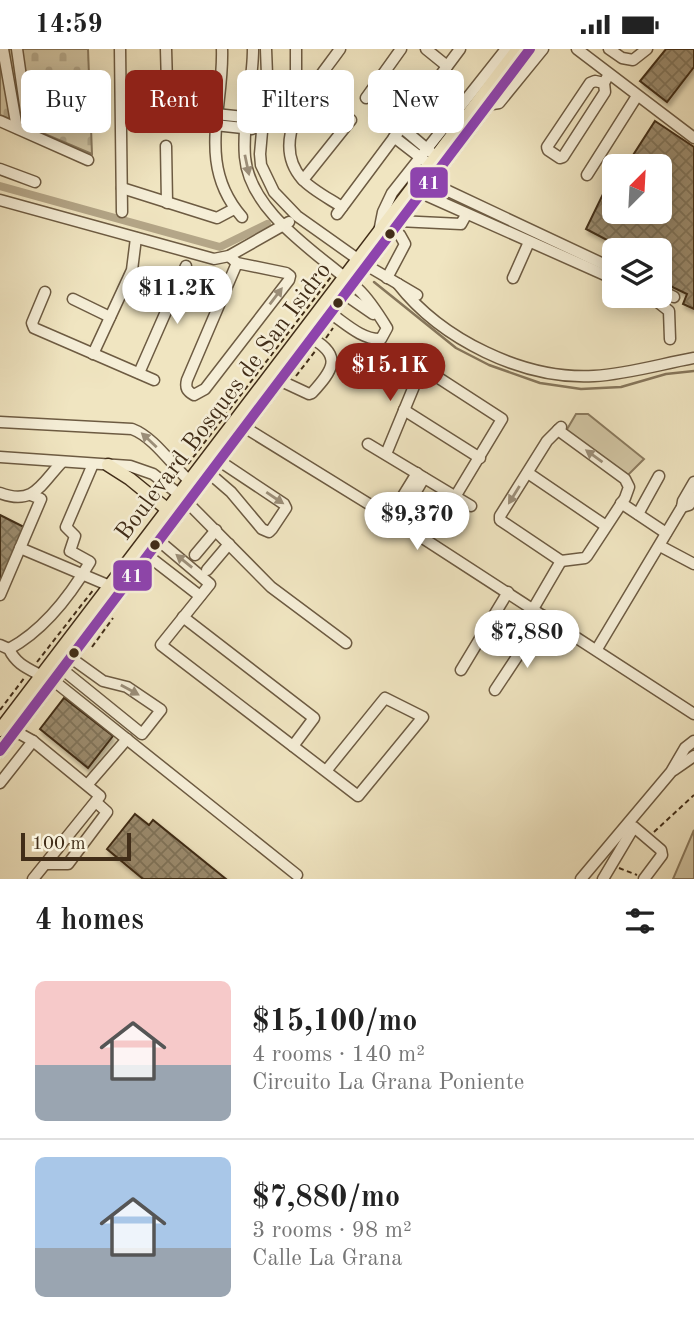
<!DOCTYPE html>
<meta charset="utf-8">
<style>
body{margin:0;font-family:"Old Standard TT",serif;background:#f2f2f2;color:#222;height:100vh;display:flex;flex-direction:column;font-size:26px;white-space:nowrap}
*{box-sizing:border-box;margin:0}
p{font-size:23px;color:#767676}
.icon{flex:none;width:38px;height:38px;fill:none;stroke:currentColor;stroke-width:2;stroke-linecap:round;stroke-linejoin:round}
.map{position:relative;height:830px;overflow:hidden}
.details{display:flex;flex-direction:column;background:#fff;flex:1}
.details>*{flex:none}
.top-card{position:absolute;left:21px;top:21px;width:653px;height:63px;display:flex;gap:14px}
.needle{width:46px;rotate:24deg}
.tools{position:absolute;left:602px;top:105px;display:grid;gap:14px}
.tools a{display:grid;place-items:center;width:70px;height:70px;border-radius:10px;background:#fff;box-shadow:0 4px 18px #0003;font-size:35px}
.scale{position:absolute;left:21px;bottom:18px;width:110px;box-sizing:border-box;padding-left:7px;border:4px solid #412d18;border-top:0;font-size:19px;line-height:24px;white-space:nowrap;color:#412d18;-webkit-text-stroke:5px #f5eed7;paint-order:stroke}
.price{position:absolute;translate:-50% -60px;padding:0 16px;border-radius:24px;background:#fff;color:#222;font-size:23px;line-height:46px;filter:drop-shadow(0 2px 4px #0008)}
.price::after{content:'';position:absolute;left:50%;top:42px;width:21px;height:16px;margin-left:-10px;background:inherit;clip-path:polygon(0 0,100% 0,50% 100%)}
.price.current{background:#8f2418;color:#fff}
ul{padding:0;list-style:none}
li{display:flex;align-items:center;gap:21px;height:175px;padding:0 35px}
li+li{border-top:2px solid #e0e0e0}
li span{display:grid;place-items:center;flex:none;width:196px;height:140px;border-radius:10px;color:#555}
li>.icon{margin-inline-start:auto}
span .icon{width:84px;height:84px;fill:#fffc;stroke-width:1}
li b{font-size:30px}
h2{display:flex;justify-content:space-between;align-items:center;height:84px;padding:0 35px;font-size:30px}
.tag{padding:0 24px;border-radius:10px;background:#fff;box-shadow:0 4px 18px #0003;font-size:24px;line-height:63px}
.tag.current{background:#8f2418;color:#fff}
.status{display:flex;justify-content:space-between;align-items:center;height:49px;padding:0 35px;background:#fff;direction:ltr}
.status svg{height:19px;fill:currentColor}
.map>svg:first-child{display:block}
.cemetery{fill:url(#cemetery-stones);stroke:#8a7a5e;stroke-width:2}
.green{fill:#d2c6a4;stroke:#8a7a5e;stroke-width:2}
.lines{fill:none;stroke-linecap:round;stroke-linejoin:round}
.stream{stroke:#86765b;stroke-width:2.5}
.canal{stroke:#b4a688;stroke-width:8}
.building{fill:url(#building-cross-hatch);stroke:#412d18;stroke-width:2;filter:url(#shadow)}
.minor-casing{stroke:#6d5b42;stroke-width:13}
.major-casing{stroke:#412d18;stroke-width:15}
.path{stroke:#412d18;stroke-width:2;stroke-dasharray:5 3.5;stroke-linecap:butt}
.minor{stroke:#f5eed7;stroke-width:10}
.major{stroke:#f0e5c1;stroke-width:12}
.bus-1-casing{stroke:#f5eed7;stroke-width:16}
.bus-1{stroke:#8e44ad;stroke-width:10}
.oneway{fill:#9b8e78}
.bus-dot{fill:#412d18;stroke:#f5eed7;stroke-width:2.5}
.labels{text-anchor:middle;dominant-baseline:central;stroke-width:5;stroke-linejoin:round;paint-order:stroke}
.street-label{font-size:24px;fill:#412d18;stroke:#f5eed7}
.line-badge{stroke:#f5eed7;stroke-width:2.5}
.badge-label{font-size:19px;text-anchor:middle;font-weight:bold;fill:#fff}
</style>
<div class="status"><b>14:59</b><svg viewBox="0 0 49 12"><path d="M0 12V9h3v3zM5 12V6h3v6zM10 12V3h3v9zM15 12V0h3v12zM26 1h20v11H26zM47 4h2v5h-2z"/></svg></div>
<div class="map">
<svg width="694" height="830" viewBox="0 0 694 830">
<defs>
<pattern id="cemetery-stones" width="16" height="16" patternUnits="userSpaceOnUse" patternTransform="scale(1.75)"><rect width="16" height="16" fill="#d2c6a4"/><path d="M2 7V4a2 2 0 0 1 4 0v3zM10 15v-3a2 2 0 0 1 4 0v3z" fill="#b6aa8c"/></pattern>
<pattern id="building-cross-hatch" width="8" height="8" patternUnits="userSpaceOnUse" patternTransform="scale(1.75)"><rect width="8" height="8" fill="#9c8d70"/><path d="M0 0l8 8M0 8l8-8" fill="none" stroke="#81745b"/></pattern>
<filter id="shadow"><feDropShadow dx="2" dy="4" stdDeviation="2" flood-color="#0004"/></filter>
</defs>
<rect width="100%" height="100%" fill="#f0e5c1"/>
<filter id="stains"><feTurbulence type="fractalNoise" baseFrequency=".00286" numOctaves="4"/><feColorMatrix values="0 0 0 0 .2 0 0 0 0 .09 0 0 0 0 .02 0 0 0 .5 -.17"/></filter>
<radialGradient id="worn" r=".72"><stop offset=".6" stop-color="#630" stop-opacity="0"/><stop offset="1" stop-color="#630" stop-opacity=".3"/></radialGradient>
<!-- cemetery -->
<path class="cemetery" d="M0,0H88L92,105L0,66Z"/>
<!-- green -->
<g class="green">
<path d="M576,365H588L644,410L628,426L566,382Z"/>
<path d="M694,781V830H673Z"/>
</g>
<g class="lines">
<!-- stream -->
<g class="stream">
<path d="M258,68L261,35"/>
<path d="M374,233L456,299L489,316L540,334L581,340L621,338L666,325L694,322"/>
</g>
<!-- canal -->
<path class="canal" d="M0,137L220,198L267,175"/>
</g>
<!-- building -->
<g class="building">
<path d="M666,0H694V18L667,53L640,32Z"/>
<path d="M655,72L694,98V260L683,255L687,245L660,232V201H626L586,180L603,145L607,147L614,135V163H660V117H626Z"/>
<path d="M0,466L24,478L0,537Z"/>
<path d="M64,649L113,687L88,719L40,680Z"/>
<path d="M135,765L149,776L153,771L226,830H143L107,800Z"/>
</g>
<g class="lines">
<defs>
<g id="minor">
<path d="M3,0L17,79"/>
<path d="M17,0L29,84"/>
<path d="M120,0L122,163"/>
<path d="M166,0L168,71"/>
<path d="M222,0C224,61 196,115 242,168"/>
<path d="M253,0C253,35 242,74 245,108C250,165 320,205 358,240C369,250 379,266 387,279L381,290C362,291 345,274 330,264"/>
<path d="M266,0L267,26L260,105L261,116L274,143L297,167L366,216L417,246"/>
<path d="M340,0C316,34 266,88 302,130C312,141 330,150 342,158"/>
<path d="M426,0L447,17"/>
<path d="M577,0L694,89"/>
<path d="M609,0L622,9L633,11L647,0"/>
<path d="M296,21V0"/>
<path d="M604,34L595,32L590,34L547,98L548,101L560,109L563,108L605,43L604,34L609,25"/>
<path d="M366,49L401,0"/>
<path d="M486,56L499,54L543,0"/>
<path d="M216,65L253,69"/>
<path d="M0,72L88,111"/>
<path d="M199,77L215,76L252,80"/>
<path d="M401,78L433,105"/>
<path d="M394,88L425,112"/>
<path d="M166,97L167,154"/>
<path d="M0,120L35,133"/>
<path d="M587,126L637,47"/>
<path d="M303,131L351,71"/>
<path d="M429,133L614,220"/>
<path d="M122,139L217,169L234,160"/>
<path d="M421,144L614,230"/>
<path d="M0,151L214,210L229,207L289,173"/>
<path d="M337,165L460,0"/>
<path d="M398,172L461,175L466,166"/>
<path d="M379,183L383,163L392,144L506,0"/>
<path d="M229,207L237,214L286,224L290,227L289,231L205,340L194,346C187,342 185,339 187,331L237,214"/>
<path d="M387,229L405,195L400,186L391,181"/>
<path d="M513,229L529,193"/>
<path d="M398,235C441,290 523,331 594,327C628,325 661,315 694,309"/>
<path d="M660,241L674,248"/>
<path d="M45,243L32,274L34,279L154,331"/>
<path d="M344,245L373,265"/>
<path d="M650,247L669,262L670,290"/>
<path d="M73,250L110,268"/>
<path d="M93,305L132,221L136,189"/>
<path d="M139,324L186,217"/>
<path d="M279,331L309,345L312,344C332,322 344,307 311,289"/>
<path d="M404,361L480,409"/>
<path d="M0,373L132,380C156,389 174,420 195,437"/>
<path d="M239,375L398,473L694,665"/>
<path d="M558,381L625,430L629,438L625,449L587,507L585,509L561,512"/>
<path d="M368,395L471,457"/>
<path d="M386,405L417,330L422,326L431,324L502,370L455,448"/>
<path d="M0,408L130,417L153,425L180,446L271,538L346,594"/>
<path d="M209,424L231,443L262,480L269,483L272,480L286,459L284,455L218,411"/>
<path d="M528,424L606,477"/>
<path d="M0,444C34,457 41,435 62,413"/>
<path d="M621,454L666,484"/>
<path d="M682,458L689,456L694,448"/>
<path d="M638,465L659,427"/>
<path d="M390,468L417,424"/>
<path d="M398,473L424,429"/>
<path d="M158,491L210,535L161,596L358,747L423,668L385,649L326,722"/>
<path d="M660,497L694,515"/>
<path d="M20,499L110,537"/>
<path d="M147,506L200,547"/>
<path d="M195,506L216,481"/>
<path d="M561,512L500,471V467L547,392L561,378"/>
<path d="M207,521L229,495"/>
<path d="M0,546L41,450L31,446"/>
<path d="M533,560L561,512"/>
<path d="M183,568L314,669L293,697"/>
<path d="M0,596L9,600C16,615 27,619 42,627"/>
<path d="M9,600C44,581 70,547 90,513L70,502L75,487L66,478L93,415"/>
<path d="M597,600L682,458L683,452L694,433"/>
<path d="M63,621L142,685L161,661L127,638L103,632L71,609"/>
<path d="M461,621L508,543"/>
<path d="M54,632L297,826"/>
<path d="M495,641L544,567"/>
<path d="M15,682L33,692L100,747L33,830"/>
<path d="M674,721L694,707"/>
<path d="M0,734L33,692"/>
<path d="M88,735L127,690"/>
<path d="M46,815H68L107,763L97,754"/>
<path d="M581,830L671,723L685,699L694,692"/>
<path d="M603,830L634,778L661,801L662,806L644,830"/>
</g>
<g id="major">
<path d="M108,416L130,430L168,461"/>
<path d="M0,681L518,0"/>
<path d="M0,702L530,0"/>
</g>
</defs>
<!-- minor casing -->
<use href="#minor" class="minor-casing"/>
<!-- major casing -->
<use href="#major" class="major-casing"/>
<!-- path -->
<g class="path">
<path d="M326,289L333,279"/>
<path d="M296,327L316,301"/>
<path d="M188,415L331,228"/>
<path d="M92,598L113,569"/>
<path d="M37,613L94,540"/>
<path d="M0,661L25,628"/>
<path d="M654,783L694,746"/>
<path d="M619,819L637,826"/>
</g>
<!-- minor -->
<use href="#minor" class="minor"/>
<!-- major -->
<use href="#major" class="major"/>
<defs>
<path id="bus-1" d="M0,702L530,0"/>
</defs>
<!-- bus-1 casing -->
<use href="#bus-1" class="bus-1-casing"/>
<!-- bus-1 -->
<use href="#bus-1" class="bus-1"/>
</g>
<!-- one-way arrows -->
<defs><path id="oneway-solid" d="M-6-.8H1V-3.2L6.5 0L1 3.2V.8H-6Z" transform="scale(1.75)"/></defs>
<g class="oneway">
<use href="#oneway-solid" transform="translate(247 116) rotate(78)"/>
<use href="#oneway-solid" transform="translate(276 247) rotate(-53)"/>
<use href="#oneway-solid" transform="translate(149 391) rotate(-137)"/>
<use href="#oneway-solid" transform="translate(594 407) rotate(-144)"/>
<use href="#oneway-solid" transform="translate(514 446) rotate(122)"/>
<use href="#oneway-solid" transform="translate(275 449) rotate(34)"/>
<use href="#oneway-solid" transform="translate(184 512) rotate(-141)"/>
<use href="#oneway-solid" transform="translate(130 641) rotate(29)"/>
</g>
<!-- markers -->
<g class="bus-dot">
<circle cx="390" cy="185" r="6"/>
<circle cx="338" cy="254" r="6"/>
<circle cx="155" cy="496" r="6"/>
<circle cx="74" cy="604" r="6"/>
</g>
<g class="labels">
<!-- street labels -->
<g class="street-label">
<text transform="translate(224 353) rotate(-53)">Boulevard Bosques de San Isidro</text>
</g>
</g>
<g class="line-badge">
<rect x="409" y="117" width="40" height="33" rx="7" fill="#8e44ad"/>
<rect x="112" y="510" width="41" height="33" rx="7" fill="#8e44ad"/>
</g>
<g class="badge-label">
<text x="429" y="140">41</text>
<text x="132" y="533">41</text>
</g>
<rect width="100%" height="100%" filter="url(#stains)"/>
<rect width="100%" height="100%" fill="url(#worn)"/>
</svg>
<div class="tools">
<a><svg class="needle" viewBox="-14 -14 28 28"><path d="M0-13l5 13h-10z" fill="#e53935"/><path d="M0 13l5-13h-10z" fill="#767676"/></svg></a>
<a><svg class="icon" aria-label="layers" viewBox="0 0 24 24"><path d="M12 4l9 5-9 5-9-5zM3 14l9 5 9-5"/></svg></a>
</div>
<div class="scale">100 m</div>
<b class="price" style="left:177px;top:277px">$11.2K</b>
<b class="price current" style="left:390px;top:354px">$15.1K</b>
<b class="price" style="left:417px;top:503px">$9,370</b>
<b class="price" style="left:527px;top:621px">$7,880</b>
<div class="top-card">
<a class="tag">Buy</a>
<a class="tag current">Rent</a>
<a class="tag">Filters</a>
<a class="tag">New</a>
</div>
</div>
<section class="details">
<h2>4 homes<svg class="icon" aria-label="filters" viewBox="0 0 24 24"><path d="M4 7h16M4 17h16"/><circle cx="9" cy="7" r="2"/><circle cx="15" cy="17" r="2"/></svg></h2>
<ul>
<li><span style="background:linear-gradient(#f6c9c9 60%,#9aa5b1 0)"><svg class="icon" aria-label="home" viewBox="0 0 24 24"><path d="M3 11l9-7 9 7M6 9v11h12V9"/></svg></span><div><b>$15,100/mo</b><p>4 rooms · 140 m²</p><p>Circuito La Grana Poniente</p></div></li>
<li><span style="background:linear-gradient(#a9c7e8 65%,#9aa5b1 0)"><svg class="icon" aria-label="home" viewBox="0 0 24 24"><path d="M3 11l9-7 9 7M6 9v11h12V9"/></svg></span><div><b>$7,880/mo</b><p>3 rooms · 98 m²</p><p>Calle La Grana</p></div></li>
</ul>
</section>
